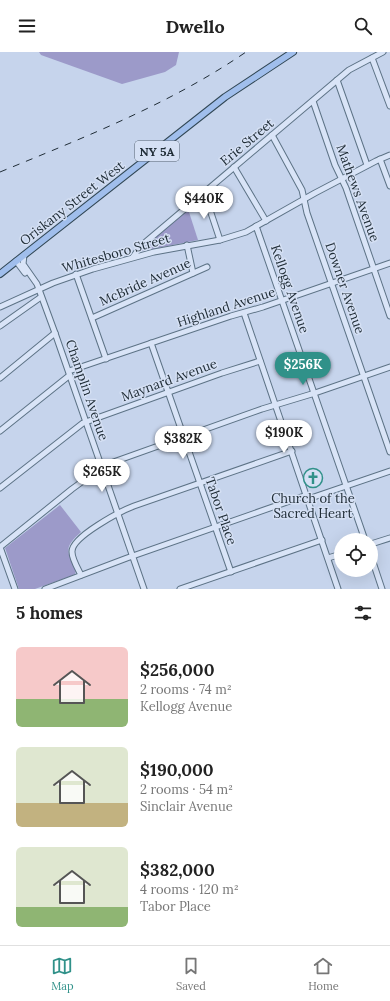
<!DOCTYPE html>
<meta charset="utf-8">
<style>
body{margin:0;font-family:Lora,serif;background:#f2f2f2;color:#222;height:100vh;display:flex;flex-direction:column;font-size:15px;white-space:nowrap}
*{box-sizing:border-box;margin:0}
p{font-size:13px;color:#767676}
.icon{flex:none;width:22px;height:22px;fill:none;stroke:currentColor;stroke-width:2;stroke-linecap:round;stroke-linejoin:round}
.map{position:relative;height:537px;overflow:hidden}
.sheet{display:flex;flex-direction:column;background:#fff;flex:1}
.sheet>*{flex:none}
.fabs{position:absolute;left:334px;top:481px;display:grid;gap:8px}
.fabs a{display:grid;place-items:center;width:44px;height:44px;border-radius:50%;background:#fff;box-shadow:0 4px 16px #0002;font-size:20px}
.price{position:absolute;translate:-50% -34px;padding:0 9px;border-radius:14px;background:#fff;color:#222;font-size:13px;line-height:26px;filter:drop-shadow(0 1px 2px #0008)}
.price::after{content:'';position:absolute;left:50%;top:24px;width:12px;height:9px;margin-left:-6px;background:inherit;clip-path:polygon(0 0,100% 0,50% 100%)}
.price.active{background:#309189;color:#fff}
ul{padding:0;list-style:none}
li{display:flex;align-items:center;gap:12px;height:100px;padding:0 16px}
li span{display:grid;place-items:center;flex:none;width:112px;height:80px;border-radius:6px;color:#555}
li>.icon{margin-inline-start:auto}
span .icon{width:48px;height:48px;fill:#fffc;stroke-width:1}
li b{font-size:17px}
h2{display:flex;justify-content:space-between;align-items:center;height:48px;padding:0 16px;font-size:17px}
header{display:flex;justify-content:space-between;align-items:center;height:52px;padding:0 16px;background:#fff;font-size:18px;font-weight:800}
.tabs{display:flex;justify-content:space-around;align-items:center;height:56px;border-top:1px solid #e0e0e0;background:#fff;font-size:11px;color:#767676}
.tabs a{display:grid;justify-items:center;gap:2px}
.tabs .active{color:#309189}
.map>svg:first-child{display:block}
.green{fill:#9c9ac9}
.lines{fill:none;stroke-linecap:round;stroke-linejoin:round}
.minor-casing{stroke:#5d7386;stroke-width:7}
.major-casing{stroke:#304654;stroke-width:8}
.minor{stroke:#d9e4f7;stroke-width:5}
.major{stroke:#a0beec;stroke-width:6}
.rail{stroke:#202d37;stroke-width:1;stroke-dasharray:7 7;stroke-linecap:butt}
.labels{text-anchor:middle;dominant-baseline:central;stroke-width:3;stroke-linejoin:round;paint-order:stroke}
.shield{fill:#d5e0f4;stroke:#566370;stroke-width:1}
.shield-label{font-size:12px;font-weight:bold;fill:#202d37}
.street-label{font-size:13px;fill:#202d37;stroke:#d5e0f4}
.poi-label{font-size:13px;fill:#202d37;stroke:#d5e0f4}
</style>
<header><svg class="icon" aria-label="menu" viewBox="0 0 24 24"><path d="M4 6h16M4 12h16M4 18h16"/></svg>Dwello<svg class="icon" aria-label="search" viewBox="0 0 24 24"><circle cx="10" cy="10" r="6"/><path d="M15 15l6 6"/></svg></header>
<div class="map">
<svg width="390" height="537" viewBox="0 0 390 537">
<rect width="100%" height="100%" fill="#c6d4ec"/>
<!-- green -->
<g class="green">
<path d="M39,0H179L176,13L165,20L122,32L41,3Z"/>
<path d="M188,157L198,188L142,199L141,196Z"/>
<path d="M60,453L81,480C63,496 67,499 76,519L75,522L71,524L35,537H19L5,496Z"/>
</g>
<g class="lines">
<defs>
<g id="minor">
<path d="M372,6L390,54"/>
<path d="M337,28L367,113"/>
<path d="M313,49L335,113L346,136L390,264"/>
<path d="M272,83L302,138L307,161L390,400"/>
<path d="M380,107L390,134"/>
<path d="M234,115L266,169"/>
<path d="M203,141L207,149L220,188"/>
<path d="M256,174L365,488"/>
<path d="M187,193L193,221"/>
<path d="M24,203L23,212L37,232L55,281L144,537"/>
<path d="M133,205L141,194L349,18L383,0"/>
<path d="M16,209L25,221"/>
<path d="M76,222L106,307"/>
<path d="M0,255L53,231L93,217L154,200L220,188L246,180L315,141L376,109L390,103"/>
<path d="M244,261L338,537"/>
<path d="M92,266L207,215"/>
<path d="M0,274L41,245"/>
<path d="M151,291L231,520"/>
<path d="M69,319L231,264L263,255L390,211"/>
<path d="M0,326L55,281"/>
<path d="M0,379L70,323"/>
<path d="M0,436L83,371L222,321L260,309"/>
<path d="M308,447L390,419"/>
<path d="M371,492L390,486"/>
<path d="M0,495L72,437L105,413L262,357L315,341L390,315"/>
<path d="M0,495L15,537"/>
<path d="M371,504L382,537"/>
<path d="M328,506L341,502"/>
<path d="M81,523C78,517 72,507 72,500C71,485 121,459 134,454L292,399"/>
<path d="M45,537L127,506L307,443"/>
<path d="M180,537L322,488"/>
</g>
<path id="major" d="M0,222L225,45L293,0"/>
</defs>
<!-- minor casing -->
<use href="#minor" class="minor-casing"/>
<!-- major casing -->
<use href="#major" class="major-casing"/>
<!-- minor -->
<use href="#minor" class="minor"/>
<!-- major -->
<use href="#major" class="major"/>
<!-- rail -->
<path class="rail" d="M0,120C85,85 170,52 246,0"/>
</g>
<!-- icons -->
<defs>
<symbol id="church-ring" viewBox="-11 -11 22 22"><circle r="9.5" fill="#d5e0f4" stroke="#309189" stroke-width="1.5"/><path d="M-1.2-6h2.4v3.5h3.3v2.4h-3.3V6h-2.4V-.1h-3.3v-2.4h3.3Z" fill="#309189"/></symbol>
</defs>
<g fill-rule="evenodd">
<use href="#church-ring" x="302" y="415" width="22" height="22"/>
</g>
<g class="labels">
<!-- shield labels -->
<rect class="shield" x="135" y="89" width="44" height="20" rx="3"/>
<g class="shield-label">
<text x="157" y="99">NY 5A</text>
</g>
<!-- street labels -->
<g class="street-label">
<text transform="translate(247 90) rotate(-40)">Erie Street</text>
<text transform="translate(358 141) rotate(70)">Mathews Avenue</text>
<text transform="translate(72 151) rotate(-38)">Oriskany Street West</text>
<text transform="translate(116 201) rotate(-16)">Whitesboro Street</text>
<text transform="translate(145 230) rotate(-24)">McBride Avenue</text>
<text transform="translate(345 236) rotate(71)">Downer Avenue</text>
<text transform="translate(290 237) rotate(71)">Kellogg Avenue</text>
<text transform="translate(226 255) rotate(-18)">Highland Avenue</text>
<text transform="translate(169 328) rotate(-20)">Maynard Avenue</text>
<text transform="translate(87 338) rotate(71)">Champlin Avenue</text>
<text transform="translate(221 459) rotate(71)">Tabor Place</text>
</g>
<!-- poi labels -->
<g class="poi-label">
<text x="313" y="446">Church of the<tspan x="313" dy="15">Sacred Heart</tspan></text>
</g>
</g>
</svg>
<div class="fabs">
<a><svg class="icon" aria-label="locate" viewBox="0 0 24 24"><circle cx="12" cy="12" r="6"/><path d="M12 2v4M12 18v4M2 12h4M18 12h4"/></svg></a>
</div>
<b class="price" style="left:204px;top:168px">$440K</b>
<b class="price active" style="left:303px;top:334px">$256K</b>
<b class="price" style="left:284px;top:402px">$190K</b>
<b class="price" style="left:183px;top:408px">$382K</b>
<b class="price" style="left:102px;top:441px">$265K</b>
</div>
<section class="sheet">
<h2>5 homes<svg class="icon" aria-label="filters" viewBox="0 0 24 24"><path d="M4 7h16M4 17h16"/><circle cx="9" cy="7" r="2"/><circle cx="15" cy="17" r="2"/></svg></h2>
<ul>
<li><span style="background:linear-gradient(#f6c9c9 65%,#8fb573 0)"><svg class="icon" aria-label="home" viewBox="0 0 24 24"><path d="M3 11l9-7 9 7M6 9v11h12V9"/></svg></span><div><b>$256,000</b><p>2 rooms · 74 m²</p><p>Kellogg Avenue</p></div></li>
<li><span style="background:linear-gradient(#dfe7d0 70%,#c2b280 0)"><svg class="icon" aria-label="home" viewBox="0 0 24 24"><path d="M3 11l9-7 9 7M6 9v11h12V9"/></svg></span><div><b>$190,000</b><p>2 rooms · 54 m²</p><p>Sinclair Avenue</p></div></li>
<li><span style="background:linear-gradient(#dfe7d0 75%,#8fb573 0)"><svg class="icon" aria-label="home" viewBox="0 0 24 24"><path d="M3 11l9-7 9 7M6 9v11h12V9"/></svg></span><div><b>$382,000</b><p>4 rooms · 120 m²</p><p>Tabor Place</p></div></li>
</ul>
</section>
<nav class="tabs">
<a class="active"><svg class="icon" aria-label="map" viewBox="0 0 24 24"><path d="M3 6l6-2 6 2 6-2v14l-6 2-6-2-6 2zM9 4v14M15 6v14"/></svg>Map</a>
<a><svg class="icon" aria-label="saved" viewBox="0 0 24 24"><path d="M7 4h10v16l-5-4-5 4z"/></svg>Saved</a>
<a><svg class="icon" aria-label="home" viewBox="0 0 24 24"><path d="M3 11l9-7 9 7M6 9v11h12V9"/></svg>Home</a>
</nav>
